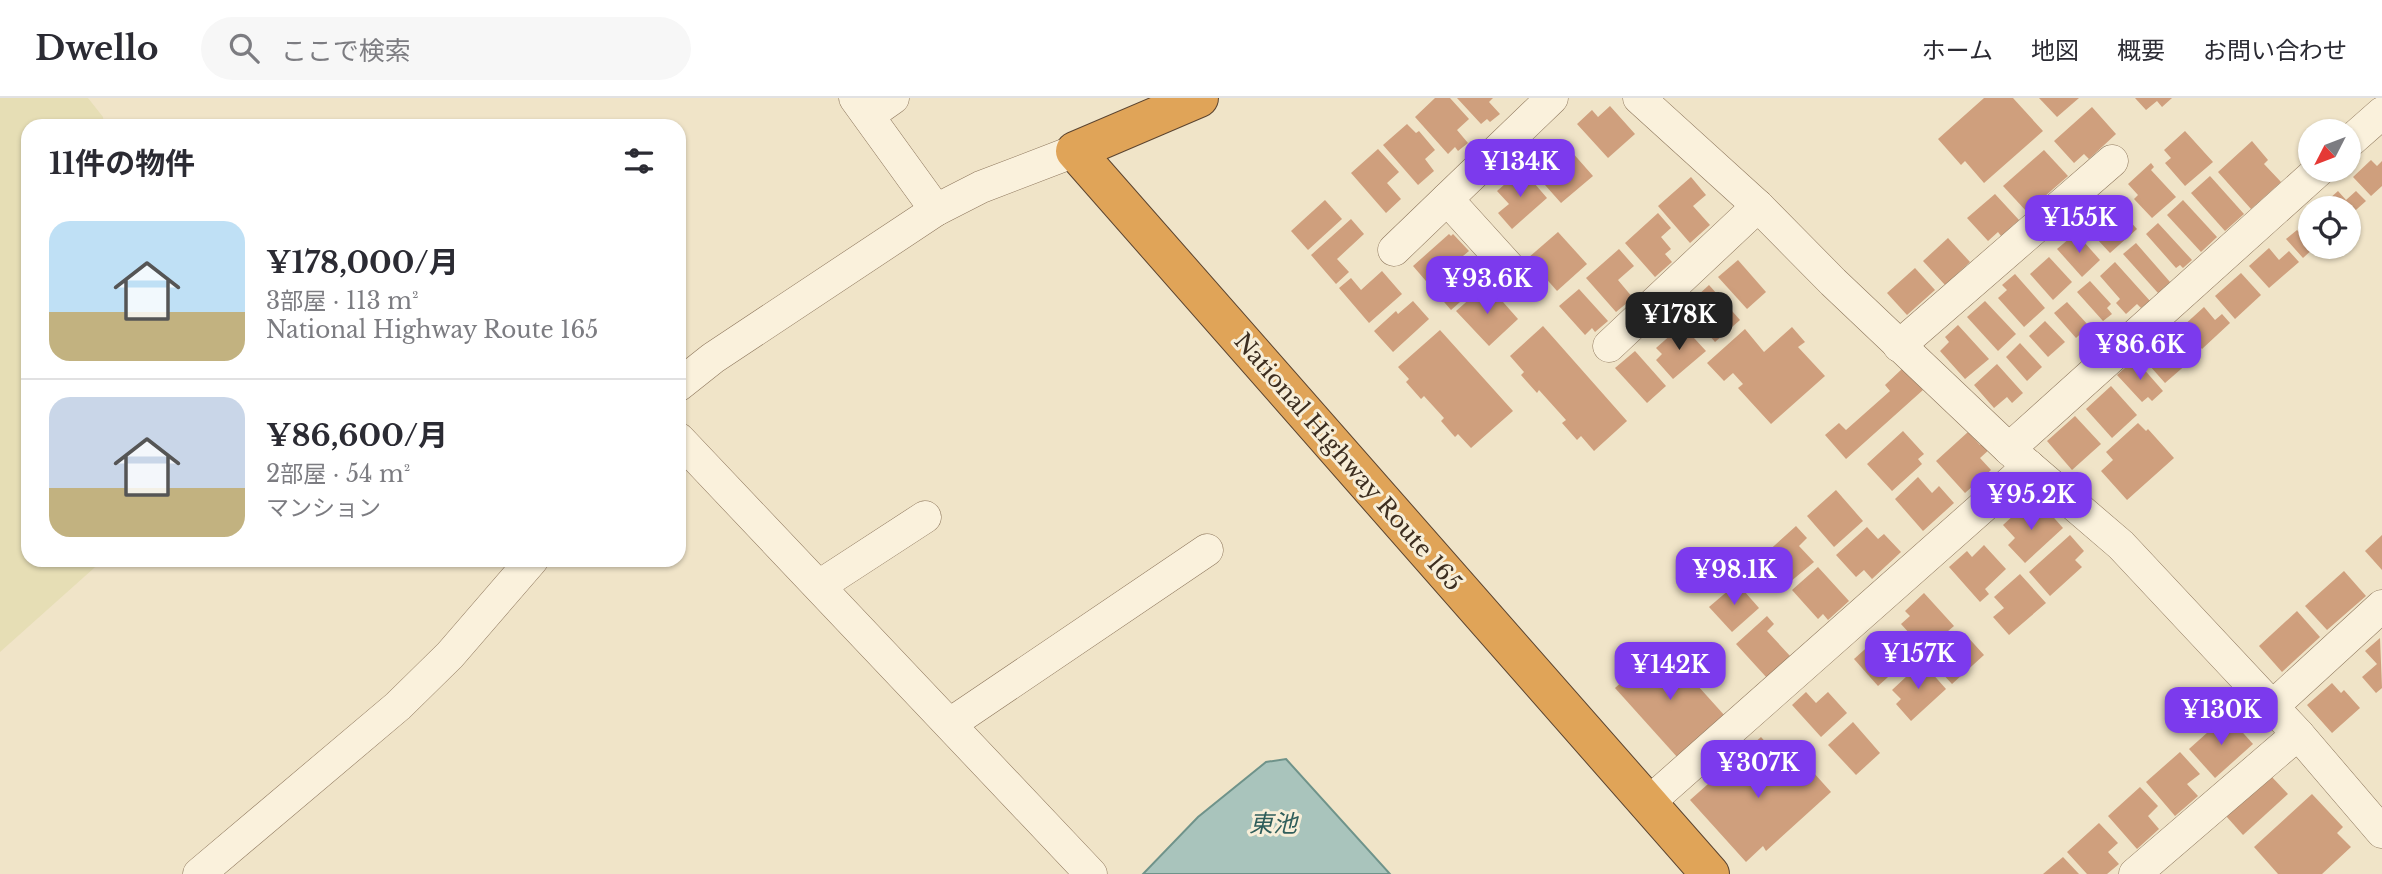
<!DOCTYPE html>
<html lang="ja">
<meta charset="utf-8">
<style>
body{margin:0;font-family:"Libre Baskerville","Noto Sans JP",serif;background:#f7f7f7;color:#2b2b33;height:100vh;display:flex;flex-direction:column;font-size:26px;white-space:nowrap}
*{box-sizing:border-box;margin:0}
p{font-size:23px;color:#7c7c81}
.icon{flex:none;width:38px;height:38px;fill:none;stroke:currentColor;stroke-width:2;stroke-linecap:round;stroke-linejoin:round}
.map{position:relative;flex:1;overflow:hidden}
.details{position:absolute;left:21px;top:21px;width:665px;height:448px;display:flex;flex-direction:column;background:#fff;border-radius:21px;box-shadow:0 2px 5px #0004}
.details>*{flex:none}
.needle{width:46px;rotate:228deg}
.buttons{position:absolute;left:2298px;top:21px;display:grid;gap:14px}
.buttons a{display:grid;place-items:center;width:63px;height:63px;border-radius:50%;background:#fff;box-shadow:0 2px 5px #0004;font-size:35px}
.price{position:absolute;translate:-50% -60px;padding:0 16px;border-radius:14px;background:#7c3aed;color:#fff;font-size:23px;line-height:46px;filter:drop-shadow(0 2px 4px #0008)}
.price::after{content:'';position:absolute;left:50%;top:42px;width:21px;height:16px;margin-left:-10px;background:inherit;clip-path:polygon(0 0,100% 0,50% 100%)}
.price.on{background:#222;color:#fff}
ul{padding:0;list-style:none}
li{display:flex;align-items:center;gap:21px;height:175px;padding:0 28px}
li+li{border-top:2px solid #e1e1e2}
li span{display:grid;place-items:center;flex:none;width:196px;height:140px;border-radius:21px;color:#555}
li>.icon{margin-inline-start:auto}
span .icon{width:84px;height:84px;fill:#fffc;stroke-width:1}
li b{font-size:30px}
h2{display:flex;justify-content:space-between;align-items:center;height:84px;padding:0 28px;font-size:30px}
header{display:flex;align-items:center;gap:42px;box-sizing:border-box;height:98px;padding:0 35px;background:#fff;border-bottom:2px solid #e1e1e2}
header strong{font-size:33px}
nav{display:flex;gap:38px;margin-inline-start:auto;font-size:24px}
.search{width:490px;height:63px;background:#f7f7f7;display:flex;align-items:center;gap:18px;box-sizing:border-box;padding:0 24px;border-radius:38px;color:#7c7c81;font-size:26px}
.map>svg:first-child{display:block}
.farmland{fill:#e6deb5}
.water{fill:#a9c4bc;stroke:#6f938a;stroke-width:2}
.building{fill:#cf9f7d}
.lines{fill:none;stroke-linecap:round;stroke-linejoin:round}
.street-casing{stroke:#8d765c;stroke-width:33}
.highway-casing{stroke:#5b4430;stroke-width:40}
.street{stroke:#faf1dc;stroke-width:32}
.highway{stroke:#e0a458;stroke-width:38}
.labels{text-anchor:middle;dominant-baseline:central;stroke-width:6;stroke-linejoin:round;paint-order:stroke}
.street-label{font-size:23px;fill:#3d2e20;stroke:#f7eed8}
.water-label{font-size:24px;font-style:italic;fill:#2f5d5a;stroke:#f7eed8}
</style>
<header>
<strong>Dwello</strong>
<div class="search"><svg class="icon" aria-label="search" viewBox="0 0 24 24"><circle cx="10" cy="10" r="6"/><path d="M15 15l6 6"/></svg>ここで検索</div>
<nav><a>ホーム</a><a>地図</a><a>概要</a><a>お問い合わせ</a></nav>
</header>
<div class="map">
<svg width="2382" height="776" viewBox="0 0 2382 776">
<rect width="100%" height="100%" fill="#f0e4c8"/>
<!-- farmland -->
<path class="farmland" d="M0,0H88L103,19L104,28H28V462H103L0,554Z"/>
<!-- water -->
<path class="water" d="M1286,661L1390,776H1143L1198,719L1266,664Z"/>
<!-- building -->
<g class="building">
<path d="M1435,0H1450L1469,21L1457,32L1468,45L1458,53L1455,49L1448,56L1415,19Z"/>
<path d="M1457,0H1493L1489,4L1500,16L1490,24L1487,21L1481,26Z"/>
<path d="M1984,0H2013L2043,33L1984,85L1965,63L1961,67L1938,41Z"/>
<path d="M2039,0H2079L2057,19Z"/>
<path d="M2135,0H2172L2162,9L2157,3L2146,12Z"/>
<path d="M1610,8L1635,36L1608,60L1577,26L1592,12L1598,19Z"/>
<path d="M2092,9L2116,36L2089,61L2084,56L2074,65L2054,43Z"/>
<path d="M1407,26L1416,35L1419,33L1435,52L1425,61L1434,73L1418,87L1383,47Z"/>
<path d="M2185,33L2213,64L2185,88L2165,65L2171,60L2164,52Z"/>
<path d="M2252,43L2268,62L2264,66L2281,84L2251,111L2218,74Z"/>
<path d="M1378,51L1399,74L1387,85L1401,101L1386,115L1351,75Z"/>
<path d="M2044,52L2068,78L2027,114L2003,88Z"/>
<path d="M1571,53L1593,78L1561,105L1529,69L1544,55L1555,68Z"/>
<path d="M2371,62L2377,68L2382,63V88L2371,98L2353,79Z"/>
<path d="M2151,65L2154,69L2151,72L2176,99L2152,120L2134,101L2138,97L2128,86Z"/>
<path d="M1522,71L1547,100L1512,131L1498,115L1509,106L1497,93Z"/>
<path d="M2210,78L2244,116L2225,133L2191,95Z"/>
<path d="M1691,79L1706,97L1693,108L1710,127L1690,145L1658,108Z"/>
<path d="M2338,93L2346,102L2356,93L2366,103L2348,119V110H2319Z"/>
<path d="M1995,96L2019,122L2001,138L1998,134L1988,143L1967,120Z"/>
<path d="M1325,102L1342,121L1308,152L1291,133Z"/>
<path d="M2101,102L2120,123L2125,118L2137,131L2110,155L2084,127L2094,117L2090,113Z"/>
<path d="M2183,102L2217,139L2201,154L2167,117Z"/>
<path d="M1658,115L1671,130L1661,139L1671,151L1665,156L1672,164L1655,179L1625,145Z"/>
<path d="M1351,121L1364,136L1337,161L1349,174L1336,186L1311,157Z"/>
<path d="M2158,125L2192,162L2183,170L2180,167L2176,170L2146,136Z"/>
<path d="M2310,128V149H2315L2303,160L2286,141L2297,132L2301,136Z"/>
<path d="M1558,134L1587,166L1557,193L1528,160Z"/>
<path d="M2076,135L2100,162L2082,179L2057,151Z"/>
<path d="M1449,136L1451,138L1453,136L1469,153L1463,158L1485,182L1451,212L1413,168Z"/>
<path d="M1948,140L1970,164L1945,187L1923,163Z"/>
<path d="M2136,145L2170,184L2158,195L2123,156Z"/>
<path d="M2269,150L2279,162L2289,153L2299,164L2269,190L2249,168Z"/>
<path d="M1619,151L1634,168L1618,182L1633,200L1616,214L1586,180Z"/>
<path d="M2049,159L2072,184L2053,202L2030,176Z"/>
<path d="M1738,162L1766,194L1747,211L1718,179Z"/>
<path d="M2115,164L2150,203L2141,210L2137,206L2126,216L2116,205L2120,201L2100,178Z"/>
<path d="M1915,170L1935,192L1907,217L1887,195Z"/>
<path d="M1382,173L1402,196L1369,225L1339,190L1351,180L1361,192Z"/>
<path d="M2241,175L2261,197L2235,221L2215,198Z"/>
<path d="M2015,176L2045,210L2024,229L1998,200L2007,192L2002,187Z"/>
<path d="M2090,183L2111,206L2107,210L2112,216L2103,223L2077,194Z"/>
<path d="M1709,187L1740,222L1715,244L1685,209Z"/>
<path d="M1481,191L1490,201L1496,196L1518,221L1489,248L1456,213Z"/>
<path d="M1579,191L1608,223L1595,234L1592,230L1585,237L1559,208Z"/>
<path d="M1413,203L1429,221L1393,254L1374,233L1396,213L1398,216Z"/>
<path d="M1985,203L2016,236L1998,253L1967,219Z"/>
<path d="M2067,204L2089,228L2076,240L2054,215Z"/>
<path d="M2204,209L2215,222L2222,216L2230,225L2202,251L2182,229Z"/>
<path d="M2045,223L2065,244L2048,259L2029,238Z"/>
<path d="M1682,227L1706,253L1673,281L1656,262L1662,256L1656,250Z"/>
<path d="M1958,227L1989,261L1965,281L1940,253L1949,244L1945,239Z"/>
<path d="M1543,228L1627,323L1594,353L1581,338L1577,342L1562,325L1566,322L1539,292L1537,295L1521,277L1524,274L1510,258Z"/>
<path d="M1792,229L1805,244L1798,249L1825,278L1771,326L1738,290L1743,286L1733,275L1724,283L1707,265L1745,231L1764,254Z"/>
<path d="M1440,232L1513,313L1471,350L1458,336L1455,339L1441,323L1444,320L1424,298L1421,301L1406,284L1409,281L1398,269Z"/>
<path d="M2168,236L2178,247L2182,243L2196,258L2165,285L2142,259Z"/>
<path d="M2020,245L2042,269L2027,283L2006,259Z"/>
<path d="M1635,253L1666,288L1647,305L1615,270Z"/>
<path d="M2135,261L2163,293L2152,303L2148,299L2142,304L2117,277Z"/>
<path d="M1997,266L2023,295L2012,305L2007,299L1994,310L1974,287Z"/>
<path d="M1903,270L1923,292L1846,361L1825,337L1839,325L1846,332L1890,293L1885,287Z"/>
<path d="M2111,288L2137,317L2112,340L2086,311Z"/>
<path d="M2075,318L2101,346L2072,372L2047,343Z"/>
<path d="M2138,325L2146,333L2148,331L2174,360L2127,402L2101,373L2113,362L2106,354Z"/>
<path d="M1903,333L1924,356L1918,361L1922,366L1892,393L1867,366Z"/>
<path d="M1968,334L1980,347L1985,343L1991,350L1980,360L1991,372L1965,395L1936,363Z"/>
<path d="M1918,379L1932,395L1939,388L1954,405L1923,433L1895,401Z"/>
<path d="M1836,392L1863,423L1834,449L1807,418Z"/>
<path d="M2026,406L2038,419L2047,412L2063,430L2025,465L2008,447L2015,440L2003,427Z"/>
<path d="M1796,428L1807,440L1799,448L1814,464L1790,484L1765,456Z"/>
<path d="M1867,429L1878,441L1884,436L1901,454L1872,481L1864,472L1856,479L1836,457Z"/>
<path d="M2070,437L2084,453L2075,462L2082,469L2050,498L2029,474Z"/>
<path d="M2382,437V472L2365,453Z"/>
<path d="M1984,447L2006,471L1985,491L1989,496L1980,504L1949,469L1967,453L1972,459Z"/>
<path d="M1818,469L1849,503L1828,522L1823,516L1818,521L1792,492Z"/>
<path d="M2344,473L2366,498L2327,532L2305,508Z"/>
<path d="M2020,476L2046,505L2009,537L1993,519L2004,510L1994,499Z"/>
<path d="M1737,485L1759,510L1732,534L1709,509Z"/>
<path d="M1924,495L1954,528L1934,545L1929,539L1920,547L1901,526L1910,518L1905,513Z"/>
<path d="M2297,513L2320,539L2282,574L2259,548Z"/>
<path d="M1767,518L1774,526L1767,533L1791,559L1767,580L1736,546Z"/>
<path d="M1883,535L1907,562L1878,588L1854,561Z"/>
<path d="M1965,536L1984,557L1952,586L1928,560L1941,548L1946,554Z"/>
<path d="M2380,540L2382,590L2376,595L2362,579L2377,566L2365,553Z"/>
<path d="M1662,548L1725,618L1678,660L1615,590Z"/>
<path d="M1922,564L1946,591L1911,623L1896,606L1901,601L1892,592Z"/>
<path d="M2332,585L2341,595L2344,592L2360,610L2332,635L2307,607Z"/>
<path d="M1806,594L1816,605L1828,594L1847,615L1821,639L1792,607Z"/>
<path d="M2227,617L2253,646L2215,680L2189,651Z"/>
<path d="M1853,624L1880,655L1856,677L1828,647Z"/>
<path d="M1761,639L1802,685L1813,674L1831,694L1766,753L1763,748L1746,764L1690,702Z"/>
<path d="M2180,654L2200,676L2187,686L2198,698L2175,718L2146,684Z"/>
<path d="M2271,678L2288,696L2243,737L2226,718Z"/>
<path d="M2140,689L2158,708L2148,718L2159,731L2137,751L2108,718Z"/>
<path d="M2312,696L2343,729L2337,735L2351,749L2322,776H2278L2254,749Z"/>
<path d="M2099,725L2118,745L2108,754L2119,766L2107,776H2087L2067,754Z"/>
<path d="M2063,759L2079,776H2043Z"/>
</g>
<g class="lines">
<defs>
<g id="street">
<path d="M855,0L936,112"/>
<path d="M1639,0L1758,108L1833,184L2009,351L2121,447L2298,636L2382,734"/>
<path d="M869,17L893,0"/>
<path d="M2348,45L2382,15"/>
<path d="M1447,101L1514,175"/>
<path d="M1394,152L1552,0"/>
<path d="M1609,248L1758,108"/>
<path d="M1899,248L2112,63"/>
<path d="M679,287L713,260L936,112L981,89L1075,53"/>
<path d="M679,341L1091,776"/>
<path d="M2009,351L2319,72"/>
<path d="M819,488L925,419"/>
<path d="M2272,609L2382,508"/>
<path d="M950,626L1207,452"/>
<path d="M1647,706L2029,368"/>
<path d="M199,776L398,608L450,557L532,462"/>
<path d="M2135,776L2298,636"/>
</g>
<path id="highway" d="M1199,0L1075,53L1710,776"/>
</defs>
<!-- street casing -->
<use href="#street" class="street-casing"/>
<!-- highway casing -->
<use href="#highway" class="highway-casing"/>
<!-- street -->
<use href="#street" class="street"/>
<!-- highway -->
<use href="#highway" class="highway"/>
</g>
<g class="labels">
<!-- street labels -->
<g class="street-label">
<text transform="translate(1348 364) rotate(49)">National Highway Route 165</text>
</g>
<!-- water labels -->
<g class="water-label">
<text x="1273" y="725">東池</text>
</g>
</g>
</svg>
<div class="buttons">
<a><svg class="needle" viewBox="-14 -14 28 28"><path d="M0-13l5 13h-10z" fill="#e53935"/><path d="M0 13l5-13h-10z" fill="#7c7c81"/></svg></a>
<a><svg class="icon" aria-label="locate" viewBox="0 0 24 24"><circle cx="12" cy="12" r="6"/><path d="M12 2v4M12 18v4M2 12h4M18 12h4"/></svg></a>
</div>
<b class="price" style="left:1520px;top:101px">¥134K</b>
<b class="price" style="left:2079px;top:157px">¥155K</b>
<b class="price" style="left:1487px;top:218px">¥93.6K</b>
<b class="price on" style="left:1679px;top:254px">¥178K</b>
<b class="price" style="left:2140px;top:284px">¥86.6K</b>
<b class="price" style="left:2031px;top:434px">¥95.2K</b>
<b class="price" style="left:1734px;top:509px">¥98.1K</b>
<b class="price" style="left:1918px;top:593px">¥157K</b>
<b class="price" style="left:1670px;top:604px">¥142K</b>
<b class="price" style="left:2221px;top:649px">¥130K</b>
<b class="price" style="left:1758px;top:702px">¥307K</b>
<section class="details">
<h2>11件の物件<svg class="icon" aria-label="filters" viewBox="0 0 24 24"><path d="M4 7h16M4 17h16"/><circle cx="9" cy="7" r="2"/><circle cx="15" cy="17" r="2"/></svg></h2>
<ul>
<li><span style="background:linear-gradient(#bfe0f5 65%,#c2b280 0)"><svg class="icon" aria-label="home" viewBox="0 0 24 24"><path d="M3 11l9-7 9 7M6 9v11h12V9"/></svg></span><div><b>¥178,000/月</b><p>3部屋 · 113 m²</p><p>National Highway Route 165</p></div></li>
<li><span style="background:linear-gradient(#c9d6e8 65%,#c2b280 0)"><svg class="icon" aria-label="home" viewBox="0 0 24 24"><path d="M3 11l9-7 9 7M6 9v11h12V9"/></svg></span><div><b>¥86,600/月</b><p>2部屋 · 54 m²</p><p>マンション</p></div></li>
</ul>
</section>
</div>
